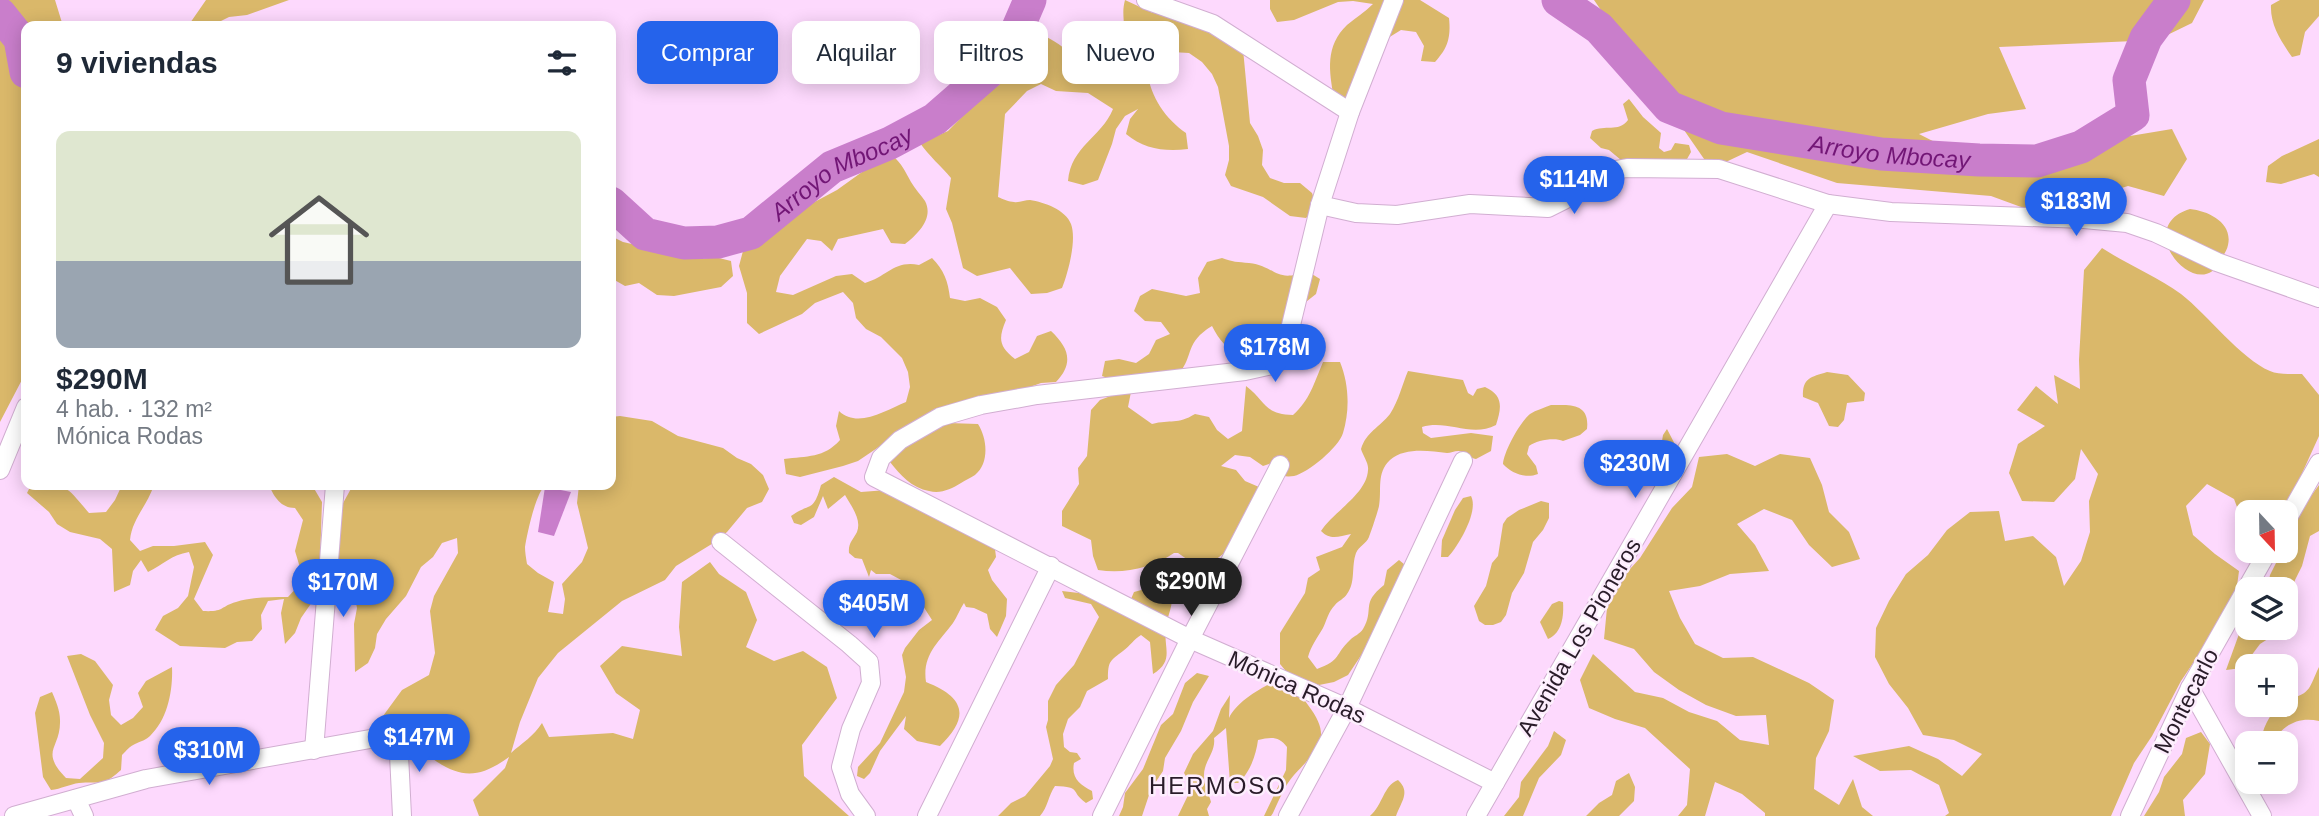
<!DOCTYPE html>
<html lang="es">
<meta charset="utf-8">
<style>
body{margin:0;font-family:Helvetica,sans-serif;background:#f6f6f7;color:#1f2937;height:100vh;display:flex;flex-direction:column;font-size:26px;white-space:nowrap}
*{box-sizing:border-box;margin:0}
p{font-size:23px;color:#747a83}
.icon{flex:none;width:38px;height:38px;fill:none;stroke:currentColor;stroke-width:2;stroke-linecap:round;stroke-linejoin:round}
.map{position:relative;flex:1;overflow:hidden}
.drawer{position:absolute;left:21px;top:21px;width:595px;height:469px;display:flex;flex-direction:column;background:#fff;border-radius:14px;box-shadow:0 4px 18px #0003}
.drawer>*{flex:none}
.top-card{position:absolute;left:637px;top:21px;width:665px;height:63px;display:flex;gap:14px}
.needle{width:46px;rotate:158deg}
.controls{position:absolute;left:2235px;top:500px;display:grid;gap:14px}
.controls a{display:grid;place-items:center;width:63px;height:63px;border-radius:14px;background:#fff;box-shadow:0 4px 18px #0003;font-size:35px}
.price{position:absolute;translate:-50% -60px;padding:0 16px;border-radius:24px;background:#2563eb;color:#fff;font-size:23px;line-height:46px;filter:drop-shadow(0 2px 4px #0008)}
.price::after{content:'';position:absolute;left:50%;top:42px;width:21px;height:16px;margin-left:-10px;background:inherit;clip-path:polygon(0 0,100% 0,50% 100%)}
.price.active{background:#222;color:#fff}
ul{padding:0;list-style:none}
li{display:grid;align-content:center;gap:14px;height:371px;padding:0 35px}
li+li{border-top:2px solid #e0e1e3}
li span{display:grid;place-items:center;height:217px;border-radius:14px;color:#555}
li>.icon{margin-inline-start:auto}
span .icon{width:126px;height:126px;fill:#fffc;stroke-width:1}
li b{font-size:30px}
h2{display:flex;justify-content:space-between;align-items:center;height:84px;padding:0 35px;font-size:30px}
.tag{padding:0 24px;border-radius:14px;background:#fff;box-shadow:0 4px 18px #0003;font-size:24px;line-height:63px}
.tag.active{background:#2563eb;color:#fff}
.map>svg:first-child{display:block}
.green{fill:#dab86a}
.water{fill:#c97ecb}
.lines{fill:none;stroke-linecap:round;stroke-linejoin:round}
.river{stroke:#c97ecb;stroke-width:33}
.street-casing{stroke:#d1aed1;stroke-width:20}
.street{stroke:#fff;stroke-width:18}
.labels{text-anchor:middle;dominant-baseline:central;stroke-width:5;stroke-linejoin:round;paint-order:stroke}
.street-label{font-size:23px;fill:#291c29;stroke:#fdeefd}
.water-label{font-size:24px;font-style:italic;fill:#721676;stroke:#fdeefd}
.neighbourhood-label{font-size:24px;letter-spacing:2px;fill:#291c29;stroke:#fdeefd}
</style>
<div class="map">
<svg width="2319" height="816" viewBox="0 0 2319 816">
<rect width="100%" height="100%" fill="#fdd9fd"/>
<!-- green -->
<g class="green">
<path d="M0,0H55L63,26H26V372L0,422Z"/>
<path d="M206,0H289L247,15L229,17L211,26H188Z"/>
<path d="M1125,0L1153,13H1168L1196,22L1243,49L1250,123L1258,136L1263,150L1262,165L1270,178L1284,183H1300L1312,193L1317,207L1306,218L1290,216L1263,197L1231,186L1225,175L1229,160V146L1218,87L1212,74L1202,62L1189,53L1172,52L1158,59L1147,71C1151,98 1165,118 1186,133L1188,149C1165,152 1144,149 1126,134L1130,119L1138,109L1125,116L1116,129L1112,144L1098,180L1083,185L1068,181C1071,146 1101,138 1113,109L1088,93L1056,91L1041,84L1027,91L1005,114L998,197C1003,199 1009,202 1014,202C1019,203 1025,200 1030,200C1044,202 1066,210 1071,224C1077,240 1068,273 1062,288L1047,293L1031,294L1010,268L977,276L963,268L952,223L946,209L951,178C941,166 929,156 920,143L948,131L979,99L1017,72L1026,60L1028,45L1038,33C1071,46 1077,71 1117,57C1120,47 1123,38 1124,28C1124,18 1122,11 1125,0Z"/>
<path d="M1270,0H1420L1449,18C1451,37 1448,48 1435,62L1421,61L1424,46L1416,32L1401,30L1388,38L1353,105L1334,98C1329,71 1325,46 1347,25C1355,18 1365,12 1373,4L1353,1L1338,2L1294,20L1277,22L1270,9Z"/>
<path d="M1594,0H2204L2192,23L2157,40L1999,47L2026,109L1988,114L1919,134L1962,156H2023L2060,153L2100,141L2172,129L2187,159L2164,196L2128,186L2086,199L2048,217L1991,196L1837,183L1747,152L1711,169Z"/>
<path d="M2280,0H2319V16L2305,32L2300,55L2292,57C2281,41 2270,25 2271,5Z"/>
<path d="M1629,99L1643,117L1661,133L1659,148L1664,152L1671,150L1675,143L1689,145L1691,152L1687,159L1676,166L1621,160L1609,150L1601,148L1590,138L1592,131C1605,124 1618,133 1628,120L1623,104Z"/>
<path d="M2319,139V177L2314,174L2281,184L2266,182L2268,166L2282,156Z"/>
<path d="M892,155C902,164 905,171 911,182C915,189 921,195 925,201C934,218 918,234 905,244L891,243L883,229L838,239L832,251L821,241L807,239L780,276L776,292L793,295L836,276L852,274L865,283C887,277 894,260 919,265L932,258C944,270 948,281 950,298L965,301L980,298L997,307L1006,320C998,339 999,346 1015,359L1029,352L1037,336L1051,331C1069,348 1074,363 1056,382L1041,383L895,436L858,461L843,466L800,477L786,474L784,459C807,456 824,458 840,440L836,426L839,411C858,429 886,410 906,402L910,387L908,372L902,358L881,337L866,329L856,318L853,303L843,292L815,303L802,314L759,334L747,323V293L739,266L743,251L770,236L807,206L837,190L876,162Z"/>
<path d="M2190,209C2209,211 2233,223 2228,245C2227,251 2223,255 2221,260C2199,307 2130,227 2190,209Z"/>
<path d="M611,236L623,242L685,256L701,259L715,257L731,261L733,276L721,287L674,296L657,295L639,283L625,286L611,278Z"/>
<path d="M2102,248C2128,265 2156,276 2181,294C2208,315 2241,359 2270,371C2279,375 2293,374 2302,374L2319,395V436L2284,513H2247V551H2257L2243,557L2245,528L2234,499L2207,484L2186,506L2193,535L2215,554L2239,571L2235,601L2181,681L2152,736L2134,763L2111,816H1945L1949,813L1939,785L1911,770L1880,771L1853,756L1909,746L1938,759L1962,776L1982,754L1954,740L1923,735L1908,708L1889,684L1875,657L1876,628L1889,601L1906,574L1928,555L1947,530L1970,512L1999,511L2005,541L2033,536L2056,557L2064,586L2081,561L2090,532L2089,501L2098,474L2081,449L2075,479L2054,502L2022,501L2009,473L2018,444L2045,426L2017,410L2036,386L2058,404L2054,375L2080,389L2079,360L2084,270Z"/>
<path d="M1222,258C1232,262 1238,262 1249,263C1276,266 1275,284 1307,271L1320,279L1316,294L1292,313L1278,357C1246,357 1228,358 1212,326C1184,343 1195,354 1178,375L1116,381L1102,376L1105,361L1119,359L1136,363L1149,354L1156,340L1170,334L1161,322L1145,321L1134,311L1140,296L1152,289L1186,296L1200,293L1198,278L1207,262Z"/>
<path d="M1323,362H1340C1349,384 1350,410 1343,433C1339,447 1308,473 1294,476C1289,477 1282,476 1277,476L1276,466L1288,458L1263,466L1250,457L1235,455L1221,466L1236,470L1245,481L1259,487L1270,496C1252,523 1236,549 1207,565L1191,562L1178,553H1174C1152,568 1125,574 1098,570L1093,556L1091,540L1062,526V511L1079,484L1078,468L1087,456L1091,410L1100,400L1116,394L1131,392L1128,407L1152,424C1171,419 1177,425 1195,414L1209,417L1217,430L1228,439L1242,431L1246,386C1266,401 1263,414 1293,415C1310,400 1314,383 1323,362Z"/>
<path d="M1408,371L1463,380L1468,393L1473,396L1477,389L1485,387C1503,395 1502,407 1496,425C1471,438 1447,419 1422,427L1423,433L1431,438L1471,433L1493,436L1491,451L1476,459C1470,458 1468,454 1463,452C1457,449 1452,453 1447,453C1429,451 1405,447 1390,460C1376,473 1382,490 1379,506C1378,511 1371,532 1369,537C1366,544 1359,546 1356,553C1351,567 1356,582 1347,594C1344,599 1338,601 1335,605C1328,612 1327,620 1323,628C1317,638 1311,646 1308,657L1317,669C1342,660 1334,655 1350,640C1354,636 1360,634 1363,629C1375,609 1360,604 1384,585L1387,570L1399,560L1410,569L1374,636L1348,675L1334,682L1319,685L1290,676L1280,664V633L1305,593L1308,578L1320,570L1316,557L1342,547L1351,534C1339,536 1331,541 1321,531C1333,512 1367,494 1368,470C1369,463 1363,456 1361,449C1366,432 1380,427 1390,414C1399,400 1402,385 1408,371Z"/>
<path d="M1827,372L1848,375L1865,393L1864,401L1847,403L1844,420L1838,427L1829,426L1818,403L1803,397C1802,378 1811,377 1827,372Z"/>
<path d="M1551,405C1569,405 1590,402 1587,429L1580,435L1563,441C1555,437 1537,440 1529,446L1527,454L1536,466L1538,474C1525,479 1511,473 1503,464C1504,451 1520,422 1530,414C1536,410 1544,408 1551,405Z"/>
<path d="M620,416L652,421L678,436L723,448L737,458L751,464L763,475L769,489L762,502L747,508L727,532L715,542L676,566L665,580L622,601L558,653L538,678L520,722L511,753C522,743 534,736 542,723L549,737L613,733L633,739L640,710L616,693L600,666L622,646L682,656L679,627L682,582L710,562L719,574L746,592L757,620L746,647L774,661L803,651L827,667L837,698L802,745L804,776L849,816H479L473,800L505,768L509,757C476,781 457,778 425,753C410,741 396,731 383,716L402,690L429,675L435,653L430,611L434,596L458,553L457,538L442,543L433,557L421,567L406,596L386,619L377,634L375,648L368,663L355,672L354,624L357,608L354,593L339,596L336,581L342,505L353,485H546C536,491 527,534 525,547C525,552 526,558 527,564L538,573L554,582L548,612L563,614L565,599L562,584L582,562L588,548L577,503L579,485H611V417Z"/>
<path d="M948,423L978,424C987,438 990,463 975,475C971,478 965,480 961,483C951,489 941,494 929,491C912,488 900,475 890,462C903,439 926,433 948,423Z"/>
<path d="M1667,429L1681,456L1661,483L1651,485L1647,479L1646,471L1659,459L1663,435Z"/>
<path d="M1727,454L1755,466L1780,454L1810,458L1822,485L1829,512L1849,532L1860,559L1832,567L1809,545L1792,520L1764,509L1737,524L1755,545L1769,571L1730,574L1700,586L1669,591L1680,618L1695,644L1723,658L1753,657L1809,683L1834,700L1829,731L1816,758L1814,789L1839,805L1853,779L1862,807L1873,816H1765V813L1742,794L1715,782L1705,816H1678L1687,805L1690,769L1645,728L1615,719L1589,708L1580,680L1593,654L1635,692L1663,698L1689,712L1717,721L1740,740L1769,745L1766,715L1736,716L1706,705L1679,690L1654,672L1634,649L1604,639L1607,608L1620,580L1640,558L1672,508L1692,487L1699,457Z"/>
<path d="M834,477L861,492L887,490L995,549L996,557L988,570L992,580L1007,599L1006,616L997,637L990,629L987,614L974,608L966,607L964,603C960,609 957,617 953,623C938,643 922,655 926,682C964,697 971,716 940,746L917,741L904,729L906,716L880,751L870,773L864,779L857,776L858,767L880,743L904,692L906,677L902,655L905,648L919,630L932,620L916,595L911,582L903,581L890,574H876L871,570L869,577L862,559L855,558L849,553C848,543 853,540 857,532C862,519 851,506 845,495L828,509L823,496L814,517L801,525L794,523L791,516C811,502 813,513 821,485Z"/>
<path d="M31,485C69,485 65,485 89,513L106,512L115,500L122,485H154C147,506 132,519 130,540L140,551L153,546H174L205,542L213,555L194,599L203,611C225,612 219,607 236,602C252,597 270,597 288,597L299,585L301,571L295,551L303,520L295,508C281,508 274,497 269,485H312L322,502L320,562L322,577L319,592L301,618L295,633L285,644L281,613L284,599L268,601L261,615L262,629L252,641L237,642L225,648L180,646L155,630L163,616L178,608L188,596L194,567L189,552C171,555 164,564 148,572L141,560L133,571L130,585L114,592L112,549L100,539L70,532L57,524L49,512L27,493Z"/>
<path d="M2319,485V531L2310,536L2302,566L2295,580L2290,598L2292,613L2286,628V590H2267L2270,575L2282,551H2286V544L2303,507Z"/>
<path d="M1471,496C1479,511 1459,545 1448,557H1441L1442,540L1455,510L1463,498Z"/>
<path d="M1541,501L1549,503V518L1543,530L1533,542L1524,573L1512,593L1506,615L1501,622L1493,625H1485L1479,621L1474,606L1486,586L1492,563L1498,556L1503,524L1507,518L1519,510Z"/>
<path d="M1149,588C1185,590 1168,607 1166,628C1163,648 1175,660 1153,674L1150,642L1141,635C1134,639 1130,646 1123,651C1110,661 1108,661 1108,679L1087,691L1080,707L1068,719L1063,734L1064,747L1070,752L1077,753L1081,759L1074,763C1071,778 1080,785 1092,791L1093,799L1086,803C1069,791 1083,787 1055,786C1048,796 1048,807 1040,816H998L1011,803L1025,796L1050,766L1053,759L1046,727L1048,720V701L1056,685L1074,665L1099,617L1091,604L1065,598L1062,591L1087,594L1118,605L1131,599L1134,592Z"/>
<path d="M1559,601L1563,602C1564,616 1562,633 1548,639L1540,622L1552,604Z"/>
<path d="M2247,612V628H2285L2260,644L2242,668L2226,670Z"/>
<path d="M81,654L95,661L113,685L109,700L111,715L121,725L133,718L143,707L138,693L146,681L172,667C173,690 168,719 150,736C146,740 141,741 135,744C130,746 126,751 122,755L121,770C102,787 101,781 79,783C70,784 61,789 51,790L43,777L35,713L40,697L52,692C56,701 60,711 60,720C61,749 39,750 66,778L80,779L103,758L104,743L90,715L67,656Z"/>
<path d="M2319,667V721C2299,716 2281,725 2273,744H2260C2263,728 2268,716 2280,705H2286L2287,699C2312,694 2309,687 2319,667Z"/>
<path d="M1197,673L1209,676L1193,702L1181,731L1165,758L1163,771L1151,789L1142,816H1119L1123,807L1125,793L1143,769L1161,725L1173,714L1185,683Z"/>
<path d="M1281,679C1292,684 1301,695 1308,705C1334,739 1317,750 1294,775C1285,785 1279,800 1273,813L1271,816H1264L1286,770L1287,747C1279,736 1271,737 1258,740C1256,755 1250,773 1238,783H1230L1226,728L1214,738C1216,752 1204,761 1204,775C1203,785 1209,793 1211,802L1207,809L1209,816H1178L1191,789V784L1184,773L1193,754L1213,731L1221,709L1230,695L1229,718C1236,702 1264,685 1281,679Z"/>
<path d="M1554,731L1566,740L1561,755L1539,778L1523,816H1504L1519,797L1521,782L1548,746Z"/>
<path d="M2201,732L2210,744L2205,774L2183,800L2185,816H2144L2159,792L2164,777L2182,754L2186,738Z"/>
<path d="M1629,773L1635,787L1634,801L1619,816H1586L1599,803L1612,795L1616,781Z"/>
<path d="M1398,780C1411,792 1401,802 1396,816H1370C1383,805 1383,786 1398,780Z"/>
</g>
<!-- water -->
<path class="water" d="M545,487L571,492L554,536L538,532Z"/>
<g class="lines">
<!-- river -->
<g class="river">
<path id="s1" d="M1558,0L1599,28L1669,107L1721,128L1881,154L1979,160L2037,161L2081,147L2133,115L2129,80L2146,38L2174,0"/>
<path d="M0,14L20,39L26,72"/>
<path id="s2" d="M611,203L645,234L684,243L718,242L751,233L832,167L890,143L935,119L1005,58L1030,0"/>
</g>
<defs>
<g id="street">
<path d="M1146,0L1213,24L1350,112"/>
<path d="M1394,0L1350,112L1320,205L1285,350L1276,364L1245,371L1037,395L981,405L940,417L900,440L881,458L874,477L1190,639L1347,708L1495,783"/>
<path d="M1320,205L1356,213L1397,215L1470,204L1548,208L1564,200L1578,185L1604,172L1627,168L1719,169L1828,204L1891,212L2084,219L2127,223L2156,233L2217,262L2319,298"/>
<path d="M0,470L26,407"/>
<path d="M2286,521L2319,463"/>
<path d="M721,542L849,644L869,662L871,683L851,729L841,767L850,794L866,816"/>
<path d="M2190,688L2262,816"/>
<path d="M314,750L335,485"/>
<path d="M76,799L84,816"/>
<path d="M14,816L146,779L398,734L402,816"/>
<path d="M927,816L1051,566"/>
<path d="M1102,816L1190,639L1280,465"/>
<path d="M1288,816L1347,708L1463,461"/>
<path d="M1476,816L1828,204"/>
<path d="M2130,816L2190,688L2268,551"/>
</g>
</defs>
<!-- street casing -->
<use href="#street" class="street-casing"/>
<!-- street -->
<use href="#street" class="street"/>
</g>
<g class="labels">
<!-- street labels -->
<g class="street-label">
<text transform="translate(1579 637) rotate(-60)">Avenida Los Pioneros</text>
<text transform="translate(1297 687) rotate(24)">Mónica Rodas</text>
<text transform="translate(2186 701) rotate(-63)">Montecarlo</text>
</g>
<!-- water labels -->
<g class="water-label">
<text stroke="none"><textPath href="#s1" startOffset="382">Arroyo Mbocay</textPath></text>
<text stroke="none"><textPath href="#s2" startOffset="264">Arroyo Mbocay</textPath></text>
</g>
<!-- neighbourhood labels -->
<g class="neighbourhood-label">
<text x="1218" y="785">HERMOSO</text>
</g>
</g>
</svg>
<div class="controls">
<a><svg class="needle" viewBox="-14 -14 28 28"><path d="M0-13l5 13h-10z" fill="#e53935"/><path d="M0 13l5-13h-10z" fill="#747a83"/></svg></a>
<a><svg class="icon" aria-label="layers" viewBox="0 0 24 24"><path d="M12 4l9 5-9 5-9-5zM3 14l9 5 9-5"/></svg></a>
<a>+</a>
<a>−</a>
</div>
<b class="price" style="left:1574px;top:216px">$114M</b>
<b class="price" style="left:2076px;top:238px">$183M</b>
<b class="price" style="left:1275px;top:384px">$178M</b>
<b class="price" style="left:1635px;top:500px">$230M</b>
<b class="price active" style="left:1191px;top:618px">$290M</b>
<b class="price" style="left:343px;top:619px">$170M</b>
<b class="price" style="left:874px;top:640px">$405M</b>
<b class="price" style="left:419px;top:774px">$147M</b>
<b class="price" style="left:209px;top:787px">$310M</b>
<div class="top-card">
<a class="tag active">Comprar</a>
<a class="tag">Alquilar</a>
<a class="tag">Filtros</a>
<a class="tag">Nuevo</a>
</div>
<section class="drawer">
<h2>9 viviendas<svg class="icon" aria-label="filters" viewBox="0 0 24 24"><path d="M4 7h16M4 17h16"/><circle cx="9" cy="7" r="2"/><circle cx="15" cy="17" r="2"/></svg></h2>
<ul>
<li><span style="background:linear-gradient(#dfe7d0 60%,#9aa5b1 0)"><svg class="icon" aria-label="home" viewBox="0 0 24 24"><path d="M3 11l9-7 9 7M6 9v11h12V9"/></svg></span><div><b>$290M</b><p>4 hab. · 132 m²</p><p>Mónica Rodas</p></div></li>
</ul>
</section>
</div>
